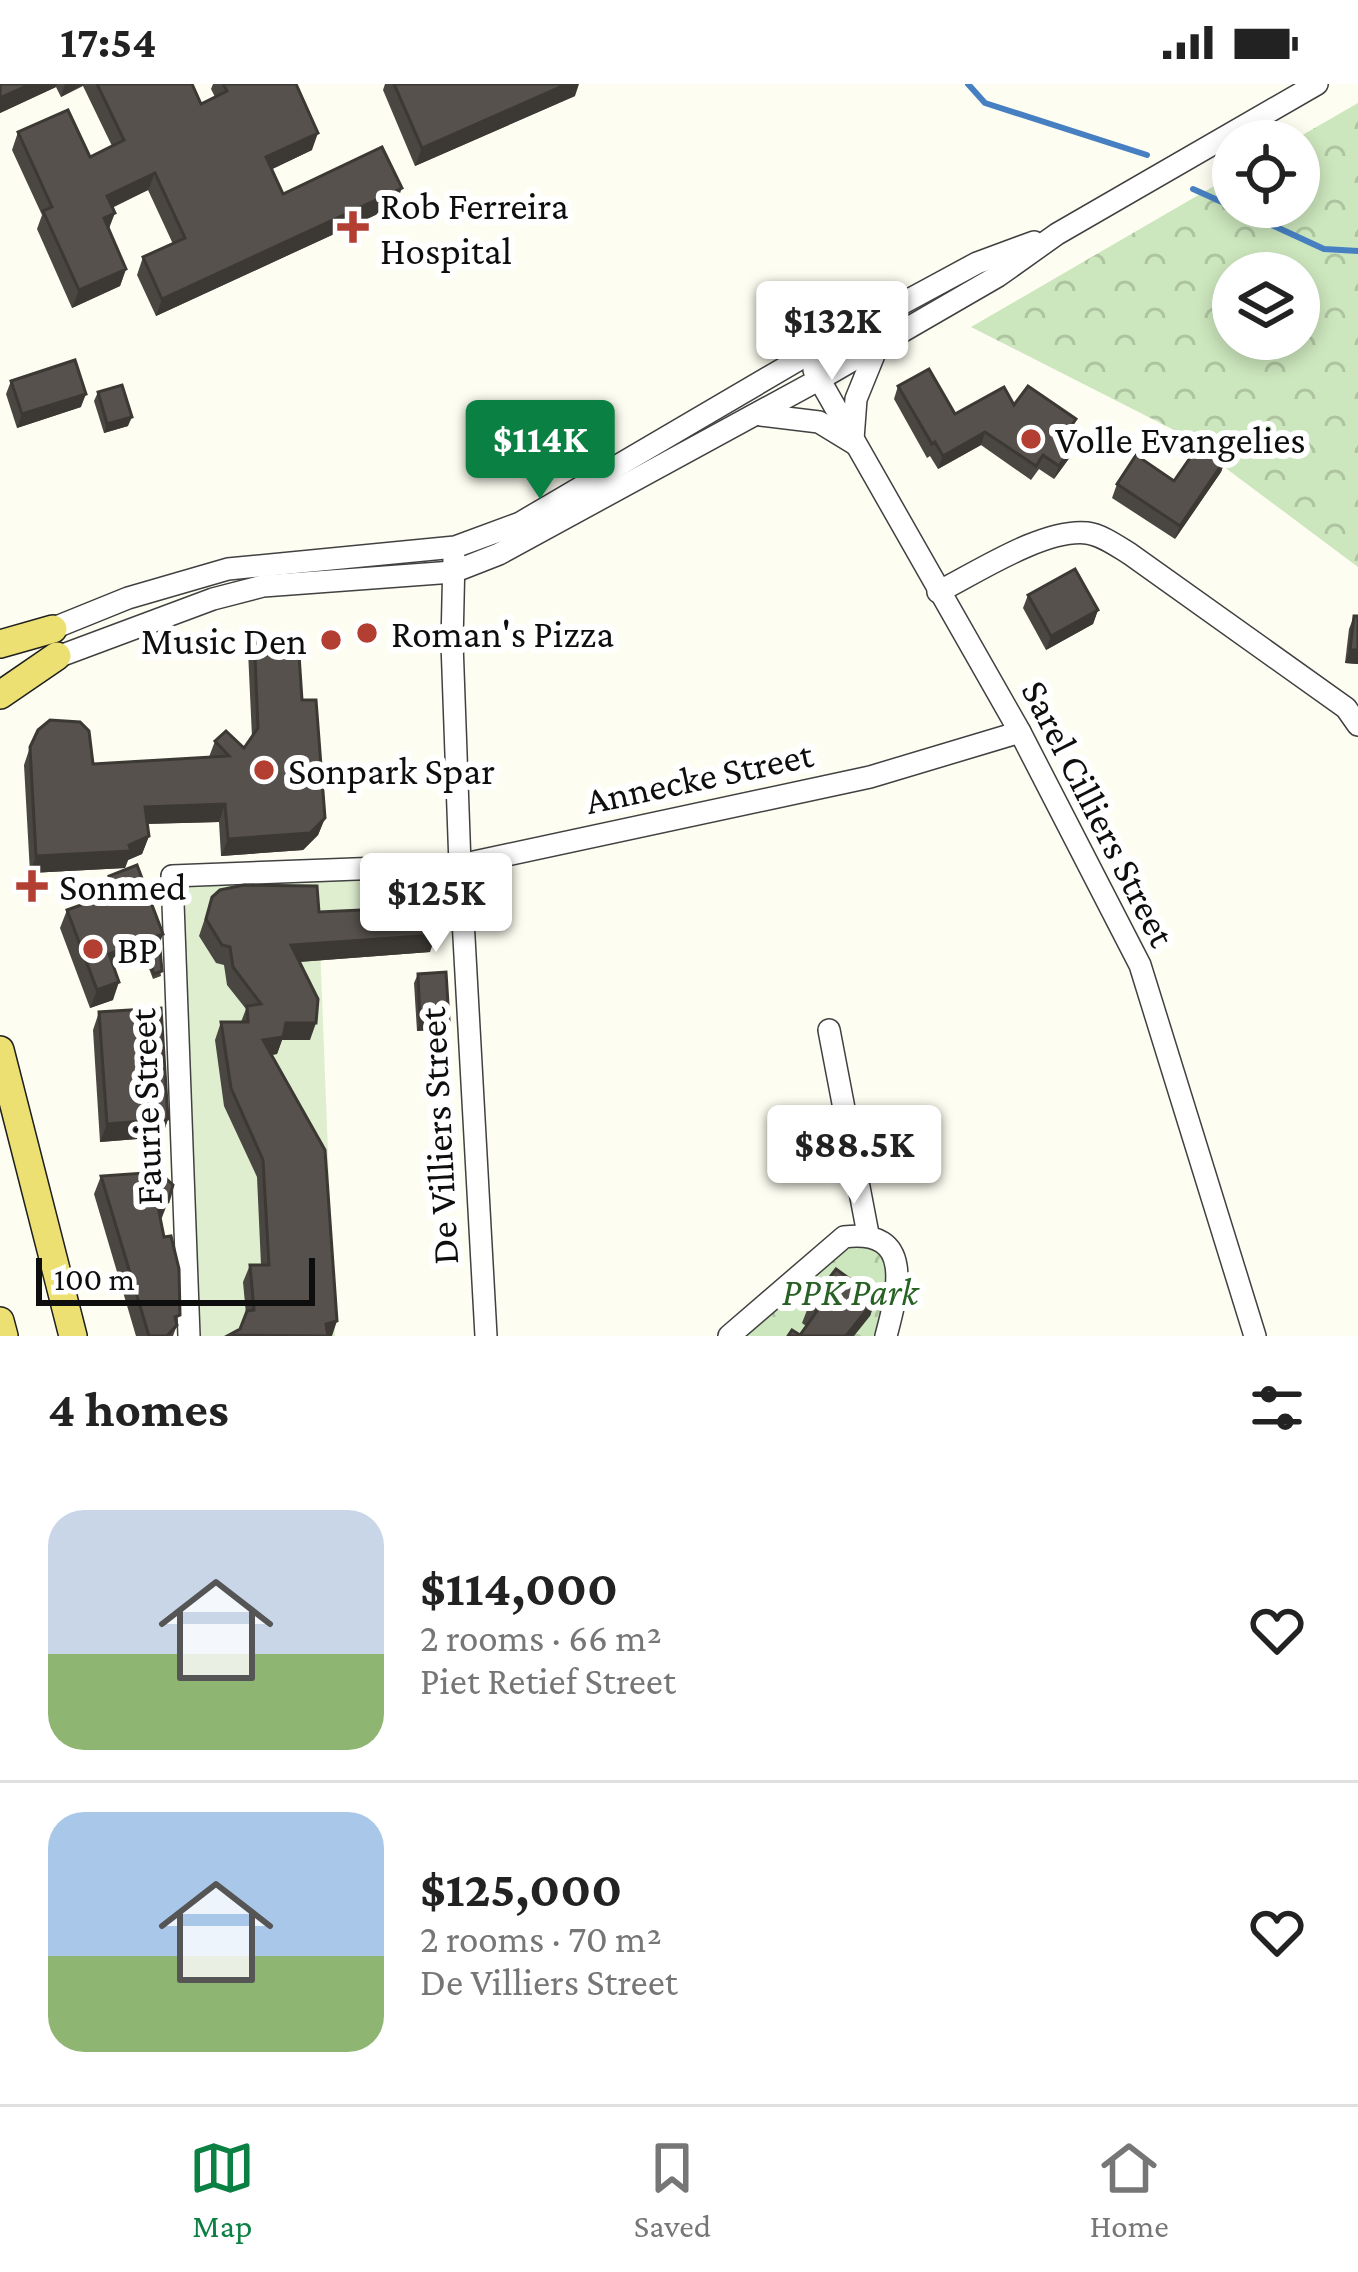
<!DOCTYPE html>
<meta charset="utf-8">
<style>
body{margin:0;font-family:"Crimson Pro",serif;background:#f6f6f6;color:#222;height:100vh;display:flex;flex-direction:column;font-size:45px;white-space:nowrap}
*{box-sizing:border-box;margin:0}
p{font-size:39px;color:#767676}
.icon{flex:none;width:66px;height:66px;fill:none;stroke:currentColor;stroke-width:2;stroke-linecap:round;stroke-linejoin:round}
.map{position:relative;height:1252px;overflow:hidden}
.sheet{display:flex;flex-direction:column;background:#fff;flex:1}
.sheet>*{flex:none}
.fabs{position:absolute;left:1212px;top:36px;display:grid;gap:24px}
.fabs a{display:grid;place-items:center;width:108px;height:108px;border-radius:50%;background:#fff;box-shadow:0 6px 18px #0003;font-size:60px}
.scale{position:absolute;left:36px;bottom:30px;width:279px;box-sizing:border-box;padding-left:12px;border:6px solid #0e0e0e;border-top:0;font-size:33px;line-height:42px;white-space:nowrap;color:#0e0e0e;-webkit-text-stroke:9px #fff;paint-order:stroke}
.price{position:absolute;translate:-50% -102px;padding:0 27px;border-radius:12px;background:#fff;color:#222;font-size:39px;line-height:78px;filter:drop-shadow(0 3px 6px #0008)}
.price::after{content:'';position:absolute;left:50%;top:72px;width:36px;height:27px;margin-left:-18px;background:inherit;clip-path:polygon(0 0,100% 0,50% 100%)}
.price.on{background:#0b8043;color:#fff}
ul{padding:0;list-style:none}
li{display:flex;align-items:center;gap:36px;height:300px;padding:0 48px}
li+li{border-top:3px solid #e0e0e0}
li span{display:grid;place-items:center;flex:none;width:336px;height:240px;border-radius:36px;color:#555}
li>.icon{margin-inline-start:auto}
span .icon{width:144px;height:144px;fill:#fffc;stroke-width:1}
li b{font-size:51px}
h2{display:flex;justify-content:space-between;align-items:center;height:144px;padding:0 48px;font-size:51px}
.status{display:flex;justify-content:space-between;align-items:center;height:84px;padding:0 60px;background:#fff;direction:ltr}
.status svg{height:33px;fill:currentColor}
.tab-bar{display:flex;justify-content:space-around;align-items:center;height:168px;border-top:3px solid #e0e0e0;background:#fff;font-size:33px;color:#767676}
.tab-bar a{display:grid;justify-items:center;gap:6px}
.tab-bar .on{color:#0b8043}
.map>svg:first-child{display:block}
.park{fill:url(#park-crowns);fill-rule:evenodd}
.pitch{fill:#deeece}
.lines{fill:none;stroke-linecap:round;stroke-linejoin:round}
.stream{stroke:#4780c2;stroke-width:6}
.minor-casing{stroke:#414141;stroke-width:24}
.major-casing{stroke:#1f1f1f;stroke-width:30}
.minor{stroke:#fff;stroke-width:21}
.major{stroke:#ede072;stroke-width:27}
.wall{fill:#4a4641}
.shaded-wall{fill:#3c3935}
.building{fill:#56514c;stroke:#3c3935;stroke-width:3}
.poi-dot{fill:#b33e32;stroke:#fff;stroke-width:4.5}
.labels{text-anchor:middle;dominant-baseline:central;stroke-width:12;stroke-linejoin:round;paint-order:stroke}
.poi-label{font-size:39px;fill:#0e0e0e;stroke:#fff;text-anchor:start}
.street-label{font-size:39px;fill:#0e0e0e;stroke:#fff}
.park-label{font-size:39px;font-style:italic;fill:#286124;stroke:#fff}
</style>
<div class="status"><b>17:54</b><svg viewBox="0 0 49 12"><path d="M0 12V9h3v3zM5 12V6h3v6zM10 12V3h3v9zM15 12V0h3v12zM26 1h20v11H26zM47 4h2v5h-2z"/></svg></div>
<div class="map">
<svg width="1358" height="1252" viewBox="0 0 1358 1252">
<defs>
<pattern id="park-crowns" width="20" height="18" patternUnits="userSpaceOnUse" patternTransform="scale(3)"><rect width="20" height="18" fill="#cce6bd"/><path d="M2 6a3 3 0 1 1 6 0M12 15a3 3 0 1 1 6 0" fill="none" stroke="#aec4a1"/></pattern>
</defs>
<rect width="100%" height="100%" fill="#fefdf1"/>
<!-- park -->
<g class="park">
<path d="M1358,19V483L1176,347L971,243L1233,91V123H1299V57H1292ZM1233,189H1299V255H1233Z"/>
<path d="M869,1152L898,1179L886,1252H729L844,1153Z"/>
</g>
<!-- pitch -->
<path class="pitch" d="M391,792L392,831L319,834L335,1252H198L183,800Z"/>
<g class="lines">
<!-- stream -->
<g class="stream">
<path d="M968,0L985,19L1147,71"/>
<path d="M1193,105L1233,123"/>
<path d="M1233,123L1324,165L1358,167"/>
</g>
<defs>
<g id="minor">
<path d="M814,286L1020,648L1140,881L1255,1252"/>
<path d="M761,331L819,338L855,360"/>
<path d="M853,355L856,315L878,261"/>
<path d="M454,473L452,559L460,781L486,1252"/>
<path d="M938,508C976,489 1044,444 1087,449C1102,451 1117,462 1130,470L1346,624L1358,641"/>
<path d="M39,550L128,514L228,485L455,463L520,439L805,272L977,179L1034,158"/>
<path d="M44,578L213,515L263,502L453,488L499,470L820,295L998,192L1057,150L1317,0"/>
<path d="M829,946L868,1150"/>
<path d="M189,1252L172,792L460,781L870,693L1020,648"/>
<path d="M729,1252L844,1153C915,1144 898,1207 886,1252"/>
</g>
<g id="major">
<path d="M0,560L53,545"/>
<path d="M0,611L57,572"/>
<path d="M0,966L73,1252"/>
<path d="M0,1237L4,1252"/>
</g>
</defs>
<!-- minor casing -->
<use href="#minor" class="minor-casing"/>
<!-- major casing -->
<use href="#major" class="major-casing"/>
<!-- minor -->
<use href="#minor" class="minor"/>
<!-- major -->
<use href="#major" class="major"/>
</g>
<!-- wall -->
<g class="wall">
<path d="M0,0H192L201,20L215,13L211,5L213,0H296L312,66L272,85L283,110L395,122L156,232L137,191L143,173L173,160L148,106L112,124L109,145L126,185L120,202L72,224L37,145L42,131L12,66L18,48L90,73L112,62L83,2L61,13L56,3L0,29Z"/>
<path d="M385,0H394L575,12L415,82L383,6Z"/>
<path d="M11,297L81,323L17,344L6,310Z"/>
<path d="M898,302L955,330L1070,350L1073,369L1054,395L1039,385L1031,396L981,361L938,385L930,372L927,374L894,315Z"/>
<path d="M98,308L128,342L104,349L94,317Z"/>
<path d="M1226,374L1221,388L1175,455L1112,414L1117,400L1174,397Z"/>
<path d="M1028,511L1098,526L1093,540L1046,566L1023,524Z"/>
<path d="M1354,532L1358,580L1345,579L1349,545Z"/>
<path d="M254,549L302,616L325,734L318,751L303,766L221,772L219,738L147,740L149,752L142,770L128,776L125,784L30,789L24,681L30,663L93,680L209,673L215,657L244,664L252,653L248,567Z"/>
<path d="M109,792L163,850L157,866L161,892L153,895L145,874L146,871L114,884L113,916L90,924L60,844L67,826L103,813L102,810Z"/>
<path d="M403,805L430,868L299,878L310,956H282L277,970L272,971L332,1252H229L240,1245L246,1230L243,1198L250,1181H261L257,1093L224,1022L215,956L221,938H241L246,925L227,901L224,881L216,879L199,852L212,813L319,828L397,825Z"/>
<path d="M418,890L449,936L446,945L417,947L414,899Z"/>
<path d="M99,928L168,1035L162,1053L100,1058L93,946Z"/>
<path d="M101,1092L161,1136L177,1241L173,1252H136L94,1110Z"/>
<path d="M876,1214L870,1232L800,1251L806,1242L802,1239L809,1221Z"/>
</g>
<!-- shaded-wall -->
<g class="shaded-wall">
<path d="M31,0H57L56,3L0,29V14Z"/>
<path d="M65,0H84L61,13Z"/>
<path d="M567,0H579L575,12L415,82L422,64Z"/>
<path d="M318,49L312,66L260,91L266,73Z"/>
<path d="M155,89L148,106L100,129L107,112Z"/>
<path d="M402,104L395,122L156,232L162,215Z"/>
<path d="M115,129L108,147L104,134Z"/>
<path d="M126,185L120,202L72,224L79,206Z"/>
<path d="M86,310L81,323L17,344L22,330Z"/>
<path d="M132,333L128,342L104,349L107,340Z"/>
<path d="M985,348L981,361L938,385L943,372Z"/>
<path d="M1077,355L1073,369L1054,395L1059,382Z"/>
<path d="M1226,374L1221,388L1175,455L1180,442Z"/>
<path d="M1098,526L1093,540L1046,566L1051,552Z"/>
<path d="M1350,566H1358V580L1345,579Z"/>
<path d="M225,720L219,738L138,740L145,723Z"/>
<path d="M325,734L318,751L303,766L221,772L228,755Z"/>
<path d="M149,752L142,770L128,776L125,784L30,789L36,772L129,761Z"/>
<path d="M163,850L156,868L102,888L109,870Z"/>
<path d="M436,851L430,868L284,879L291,861Z"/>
<path d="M119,898L113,916L90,924L97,906Z"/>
<path d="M449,936L446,945L417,947L420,937Z"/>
<path d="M286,939H316L310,956H282L277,970L257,973L263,956Z"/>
<path d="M168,1035L162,1053L100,1058L107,1040Z"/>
<path d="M168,1118L161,1136L158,1123Z"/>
<path d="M876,1214L870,1232L854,1252H846Z"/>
<path d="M337,1237L332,1252H322L326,1240Z"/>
</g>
<!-- building -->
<g class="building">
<path d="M0,0H31L0,14Z"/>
<path d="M97,0H192L201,20L227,7L223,0H296L318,49L266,73L283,110L382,63L402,104L162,215L143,173L185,154L155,89L107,112L115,129L104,134L126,185L79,206L43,127L52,123L18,48L68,26L90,73L124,56Z"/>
<path d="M394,0H567L422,64Z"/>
<path d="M75,276L86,310L22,330L11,297Z"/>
<path d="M929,285L955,330L1004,303L1014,321L1028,302L1076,335L1067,348L1077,355L1059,382L1043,371L1036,382L985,348L943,372L935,358L932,360L898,302Z"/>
<path d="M122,301L132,333L107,340L98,308Z"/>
<path d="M1201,358L1226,374L1180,442L1117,400L1136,371L1174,397Z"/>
<path d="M1075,485L1098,526L1051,552L1028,511Z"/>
<path d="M1354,532H1358V566H1350Z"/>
<path d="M254,549L298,555L302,616H316L325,734L310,749L228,755L225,720L145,723L149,752L129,761L131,767L36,772L30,663L38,646L50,636L80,638L89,647L93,680L229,672L215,657L226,647L244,664L258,644Z"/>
<path d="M137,781L163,850L109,870L119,898L97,906L67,826L115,809L109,792Z"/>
<path d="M244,801L317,802L319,828L404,824L403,805L434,803L436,851L291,861L318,915L316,939H286L283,953L263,956L325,1066L337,1237L326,1240L328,1252L229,1251L240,1245L247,1227L254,1226L250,1181H269L263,1076L231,1004L221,938H248L247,922L261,920L233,883L230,863L222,861L206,835L212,813L220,806Z"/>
<path d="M160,865L162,887L154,890L147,870Z"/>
<path d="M446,888L449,936L420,937L418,890Z"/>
<path d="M161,924L168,1035L107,1040L99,928Z"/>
<path d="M159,1088L173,1101L168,1118L158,1123L164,1153L171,1152L179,1185L180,1231L175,1233L177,1241L167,1252H149L101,1092Z"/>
<path d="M836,1185L876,1214L846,1252H788L792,1246L800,1251L817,1227L809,1221Z"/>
</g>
<!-- markers -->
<g class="poi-dot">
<path d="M347 125h12v12h12v12h-12v12h-12v-12h-12v-12h12z"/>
<circle cx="1031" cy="355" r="12"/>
<circle cx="367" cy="549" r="12"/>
<circle cx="331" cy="556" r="12"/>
<circle cx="264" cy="686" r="12"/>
<path d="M26 784h12v12h12v12h-12v12h-12v-12h-12v-12h12z"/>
<circle cx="93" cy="865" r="12"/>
</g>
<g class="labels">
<!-- poi labels -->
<g class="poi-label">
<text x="380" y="121">Rob Ferreira<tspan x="380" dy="45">Hospital</tspan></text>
<text x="1055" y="355">Volle Evangelies</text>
<text x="391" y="549">Roman's Pizza</text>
<text x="307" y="556" text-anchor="end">Music Den</text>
<text x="288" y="686">Sonpark Spar</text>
<text x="59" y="802">Sonmed</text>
<text x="117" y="865">BP</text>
</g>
<!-- street labels -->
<g class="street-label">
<text transform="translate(699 693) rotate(-12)">Annecke Street</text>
<text transform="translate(1099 729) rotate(63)">Sarel Cilliers Street</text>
<text transform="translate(145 1023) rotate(-92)">Faurie Street</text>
<text transform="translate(438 1052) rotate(-93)">De Villiers Street</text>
</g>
<!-- park labels -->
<g class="park-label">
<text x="850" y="1207">PPK Park</text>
</g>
</g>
</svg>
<div class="fabs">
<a><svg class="icon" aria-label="locate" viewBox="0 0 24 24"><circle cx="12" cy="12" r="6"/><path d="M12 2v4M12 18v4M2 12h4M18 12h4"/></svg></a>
<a><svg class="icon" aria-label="layers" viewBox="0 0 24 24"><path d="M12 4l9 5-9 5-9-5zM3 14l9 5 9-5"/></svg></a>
</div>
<div class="scale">100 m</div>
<b class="price" style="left:832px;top:299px">$132K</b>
<b class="price on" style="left:540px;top:418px">$114K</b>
<b class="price" style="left:436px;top:871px">$125K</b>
<b class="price" style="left:854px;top:1123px">$88.5K</b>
</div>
<section class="sheet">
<h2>4 homes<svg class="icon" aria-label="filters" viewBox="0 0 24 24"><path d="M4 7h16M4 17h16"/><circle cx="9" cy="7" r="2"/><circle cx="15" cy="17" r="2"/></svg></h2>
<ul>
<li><span style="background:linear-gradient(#c9d6e8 60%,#8fb573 0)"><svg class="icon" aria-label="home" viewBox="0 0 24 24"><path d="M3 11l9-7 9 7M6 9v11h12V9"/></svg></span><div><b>$114,000</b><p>2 rooms · 66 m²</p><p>Piet Retief Street</p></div><svg class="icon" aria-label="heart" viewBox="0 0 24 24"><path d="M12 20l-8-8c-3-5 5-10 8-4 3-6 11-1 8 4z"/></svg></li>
<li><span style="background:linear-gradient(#a9c7e8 60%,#8fb573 0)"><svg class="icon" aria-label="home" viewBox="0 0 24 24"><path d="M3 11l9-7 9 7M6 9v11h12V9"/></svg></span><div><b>$125,000</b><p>2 rooms · 70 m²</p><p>De Villiers Street</p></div><svg class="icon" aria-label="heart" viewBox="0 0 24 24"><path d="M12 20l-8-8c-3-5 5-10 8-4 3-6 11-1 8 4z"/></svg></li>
</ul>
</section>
<nav class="tab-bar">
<a class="on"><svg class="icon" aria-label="map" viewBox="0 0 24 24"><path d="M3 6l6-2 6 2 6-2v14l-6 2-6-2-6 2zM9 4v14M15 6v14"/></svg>Map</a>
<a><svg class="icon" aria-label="saved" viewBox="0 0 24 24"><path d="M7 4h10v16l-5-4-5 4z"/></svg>Saved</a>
<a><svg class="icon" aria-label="home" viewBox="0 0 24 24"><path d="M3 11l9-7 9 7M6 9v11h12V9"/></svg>Home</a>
</nav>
